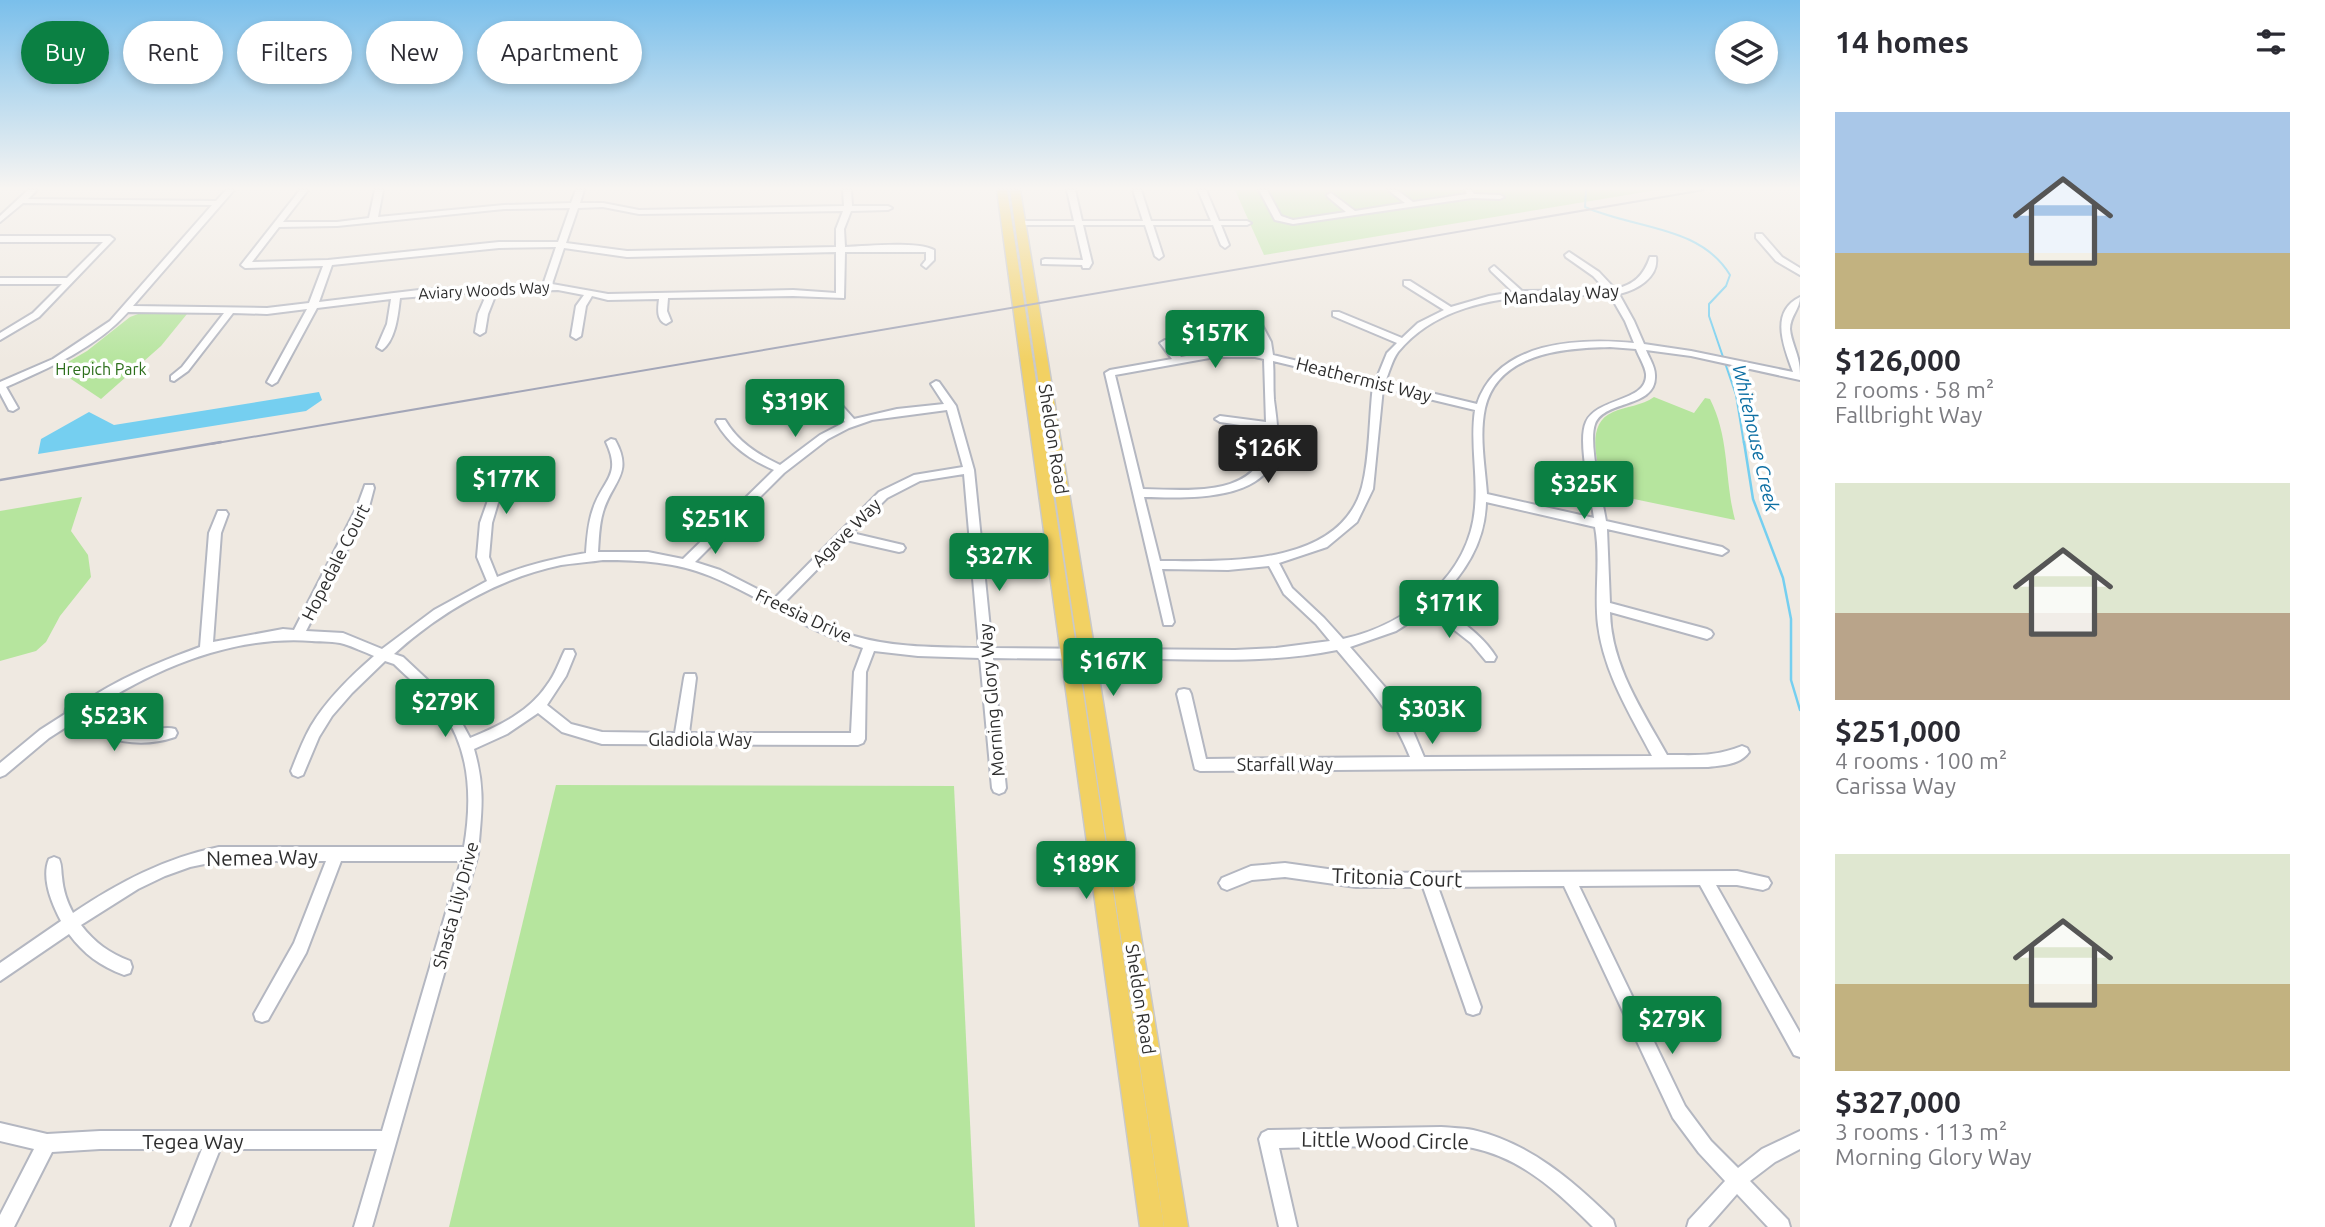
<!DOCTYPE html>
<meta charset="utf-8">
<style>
body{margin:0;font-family:Ubuntu,sans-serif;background:#f7f7f7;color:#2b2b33;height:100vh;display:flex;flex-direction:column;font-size:26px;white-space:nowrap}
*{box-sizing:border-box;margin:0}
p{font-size:23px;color:#7c7c81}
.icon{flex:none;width:38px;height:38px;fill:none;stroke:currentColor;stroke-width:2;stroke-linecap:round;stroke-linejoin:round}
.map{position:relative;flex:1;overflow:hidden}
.details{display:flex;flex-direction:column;background:#fff;width:525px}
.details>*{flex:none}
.banner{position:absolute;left:21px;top:21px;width:665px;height:63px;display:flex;gap:14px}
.buttons{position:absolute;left:1715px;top:21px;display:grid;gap:14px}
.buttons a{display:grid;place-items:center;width:63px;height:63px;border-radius:50%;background:#fff;box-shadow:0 4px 10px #0003;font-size:35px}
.price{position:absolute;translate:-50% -60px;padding:0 16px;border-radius:7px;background:#0b8043;color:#fff;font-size:23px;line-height:46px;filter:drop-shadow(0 2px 4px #0008)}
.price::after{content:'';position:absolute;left:50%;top:42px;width:21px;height:16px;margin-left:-10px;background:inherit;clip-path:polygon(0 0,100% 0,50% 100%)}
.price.on{background:#222;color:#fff}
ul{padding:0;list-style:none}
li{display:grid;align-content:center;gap:14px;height:371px;padding:0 35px}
li span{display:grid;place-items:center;height:217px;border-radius:0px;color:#555}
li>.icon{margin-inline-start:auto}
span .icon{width:126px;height:126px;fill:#fffc;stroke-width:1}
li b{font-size:30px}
h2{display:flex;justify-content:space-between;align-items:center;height:84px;padding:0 35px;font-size:30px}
.chip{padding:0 24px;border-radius:32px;background:#fff;box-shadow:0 4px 10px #0003;font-size:24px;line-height:63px}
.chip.on{background:#0b8043;color:#fff}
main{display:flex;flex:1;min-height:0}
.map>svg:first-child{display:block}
.green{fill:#b6e59e}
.water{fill:#75cff0}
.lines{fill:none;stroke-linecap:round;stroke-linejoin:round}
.stream-far1{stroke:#75cff0;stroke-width:2}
.stream{stroke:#75cff0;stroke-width:2.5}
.minor-casing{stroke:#b4b7c1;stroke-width:4}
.major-casing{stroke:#c9c9c9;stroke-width:3}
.minor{fill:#fff;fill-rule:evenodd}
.major{fill:#f2d163;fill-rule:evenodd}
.rail-far1{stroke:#a3a6b8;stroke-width:2}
.rail{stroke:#a3a6b8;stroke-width:2.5}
.labels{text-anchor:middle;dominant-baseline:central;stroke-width:7;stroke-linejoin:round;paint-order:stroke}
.far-street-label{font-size:16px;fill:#2e2e2e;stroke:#fff}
.far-park-label{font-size:16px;fill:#2c6e1b;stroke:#fff}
.street-label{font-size:18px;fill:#2e2e2e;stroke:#fff}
.water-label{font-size:19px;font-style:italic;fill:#0d6fa3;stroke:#fff}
.near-street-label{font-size:21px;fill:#2e2e2e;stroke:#fff}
</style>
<main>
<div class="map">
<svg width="1800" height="1227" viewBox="0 0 1800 1227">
<rect width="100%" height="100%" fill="#efe9e1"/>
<!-- green -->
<g class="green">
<path d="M1235,190H1657L1264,255Z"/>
<path d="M138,314H187L161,346L101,399L56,369L87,351L130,317Z"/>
<path d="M1654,397L1694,413L1705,398L1710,399C1730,439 1724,477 1735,520L1605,493C1600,470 1582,425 1613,412C1626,406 1642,406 1654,397Z"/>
<path d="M82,497L71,531L88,555L91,577L60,616L46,642L36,651L0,661V511Z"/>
<path d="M556,785L954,786L975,1227H449Z"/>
</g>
<!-- water -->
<path class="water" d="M319,392L322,400L306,411L38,454L41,439L89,412L114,425Z"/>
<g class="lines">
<!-- stream-far1 -->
<path class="stream-far1" d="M1586,190L1585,207C1634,229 1700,225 1730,275L1726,286L1709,304V316L1736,395L1744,444"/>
<!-- stream -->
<path class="stream" d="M1744,442L1753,499L1783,578L1791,619V680L1800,710"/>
<defs>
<g id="minor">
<path d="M28,190H37L28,199L216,201L226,190H234L133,306L267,308L309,303L323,266L245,268L241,265L300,190H308L283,222H337L369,218L375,190H383L378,217L504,205L571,203L576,190H584L580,203H603L639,210L844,206L843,190H851L852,206H888L892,208L888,210L851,211L844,229L845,247C866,246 918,241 934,250V260L926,268L922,265L926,260V252H845L844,298L793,296L668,298L667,311L671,321L666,324C656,320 658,308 659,299L608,300L592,296L586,306L581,336L576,339L571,336L576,306L584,295L558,290L497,291L488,314L485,332L480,335L475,332L478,314L488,291L400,298C398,314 396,340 382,350L377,347L387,324L391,299L317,308L277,382L272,385L267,382L307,309L267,314L233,313L188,371L174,381L171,380V376L182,367L224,313L128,312C96,348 49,368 6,387L18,408L13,411L9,410L0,393V382L53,359L110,321L212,205L23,203L0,222V216ZM603,207L639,214L843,211L836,229V247L627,251L566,243L578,208ZM570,208L558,242H499L328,260L252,262L279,227L337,226L504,209ZM556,247L543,285L419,290L319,302L332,265L499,248ZM564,248L627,257L836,252V293L793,290L608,294L552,284Z"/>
<path d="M1067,190H1075L1082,221H1143L1133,190H1141L1151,221H1211L1198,190H1206L1219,221H1247L1251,223L1247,225H1221L1229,245L1225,248L1221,245L1213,225H1153L1163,256L1159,259L1155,256L1145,225H1083L1092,263L1089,268H1083L1082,265L1042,264V260L1045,259L1083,260L1075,225H1021L1017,223L1021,221H1074Z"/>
<path d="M1259,190H1267L1281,216L1293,220L1346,212L1328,197L1327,195L1331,193L1355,211L1405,203L1388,190H1397L1413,202L1467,194L1465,190H1471L1474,194L1500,195L1504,197L1500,199L1472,198L1293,224L1275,220Z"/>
<path d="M1756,234H1762L1782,257L1800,268V275L1776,261L1756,238Z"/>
<path d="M0,236H110L114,239L39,317L0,340V333L33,313L62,284H0V278H67L103,242H0Z"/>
<path d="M1569,252L1599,272L1615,289C1634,285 1644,275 1650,257H1656C1659,278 1636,290 1619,294L1634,321L1644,344L1691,351L1793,372C1784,347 1769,312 1800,297C1800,309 1790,316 1790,329C1791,341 1797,351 1799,363C1800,368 1800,374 1800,380L1691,356L1646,350C1649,358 1655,366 1655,375C1657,409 1605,399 1595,424C1588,443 1602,498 1606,521L1722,547L1728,551L1722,555L1607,529L1610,603L1707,629L1711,631L1713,634L1711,637L1707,639L1610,612C1611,665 1642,710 1667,755C1696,755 1714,757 1742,746L1747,748L1749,752C1740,765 1723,765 1708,767L1200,771L1195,769L1177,694L1179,690L1184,689L1189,690L1191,694L1206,759L1410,757C1392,712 1368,687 1337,650C1279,662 1219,660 1160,659C1104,659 1049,659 993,658L1006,788L1004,792L999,794L994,792L992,788L980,658L918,656L874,651L866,672L865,739L863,743L858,745L602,744L562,732L538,713L507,734L474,749C486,791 481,813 478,854L372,1227H354L377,1149H220L189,1227H171L202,1149H100L52,1152L14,1227H0V1215L34,1149L0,1141V1123L47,1134L100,1131H382L461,861H341L306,953L268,1020L262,1022L256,1020L254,1014L294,943L326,861H219L190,867L165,876L138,889L81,925C95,943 109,953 130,961L132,967L130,973L124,975C100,966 84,954 69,934L0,981V963L61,921C52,904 41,878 49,859L54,857L59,859C62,866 61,870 62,877C63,890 67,902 73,913C119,882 165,858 219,847H464C472,801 471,749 441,710C428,693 409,679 394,664L385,661L352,693L332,716L319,737L303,775L298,777L293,775L291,771C297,756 303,740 311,726C327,699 351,676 374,656C364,652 354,647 344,644C334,641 322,642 312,641C231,635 150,670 84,715C104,727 124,733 147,730C157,730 166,726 175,729L177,733L175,737C140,749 104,741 74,722L49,738L5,775L0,777V763L40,730L65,714L66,709C82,705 98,692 114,684C142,669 170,658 200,647L209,533L218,511H226L228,514L221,533L213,642L283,629L294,630L357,507L364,488L365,485H373L374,488L369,507L306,631L343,633L382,649L434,610L487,581L477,557L480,523L493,486L489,462L490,459L494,458L499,462L503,486L492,523L489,557L497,577C526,565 556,558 586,553C587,538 588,523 593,509C603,479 622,476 606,442L611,439L615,440C634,474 612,481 603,512C599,525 599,539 598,552H648L683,559L774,470C749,459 730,446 716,422L717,420H725C738,442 757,454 780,465L820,435L845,422L830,405V401H838L854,419L897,409L944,404L931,384L936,381L939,382L956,406L974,470L992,648L1235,650L1276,648L1330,641L1316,624L1284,594L1269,566L1228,570L1162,569L1174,622L1172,625H1164L1105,373L1110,370L1172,359L1160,343L1165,340L1168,341L1181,357C1207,352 1236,347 1263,353L1261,342L1254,327L1259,324L1262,325L1271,342L1273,355L1376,380L1387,353L1397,343L1333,316V312H1339L1402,338L1418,323L1444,310L1404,285V281H1410L1451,307L1489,296L1513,292L1491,271L1490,269L1494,266L1522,291L1606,290L1593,276L1566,257L1565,255ZM1545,295H1610L1625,321L1634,343C1578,338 1498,341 1477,404L1385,382C1389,373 1392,360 1398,352C1434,308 1492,298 1545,295ZM1610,347L1636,349C1639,357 1645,366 1646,374C1648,402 1598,397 1586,422C1577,441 1591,495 1594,518L1487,494C1485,466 1479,436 1485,408C1498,353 1563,348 1610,347ZM1215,357H1255L1264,359L1266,422L1220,416L1215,419L1220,422L1267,429C1269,499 1192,490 1143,489L1115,375ZM1273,361L1373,385C1369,418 1370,457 1362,487C1340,568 1224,561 1160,561L1144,497C1184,498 1268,503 1277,449C1279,433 1276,416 1274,400C1273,387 1274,374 1273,361ZM1383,388L1475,410C1470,443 1478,475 1475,507C1470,576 1407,625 1343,639L1324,618L1292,588L1279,563L1327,547L1357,522L1373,489ZM947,410L963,467L914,475L879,492L775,598L720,570L695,562L784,473L828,439L849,428L872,420ZM964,474L979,648C938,647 894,648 854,636C829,628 807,615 784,603L846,540L899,552L903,551L905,548L903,545L852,533L887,498L920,481ZM1486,502L1595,527C1601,559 1594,592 1598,625C1604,673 1630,714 1652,756L1424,757L1410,724L1390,693L1350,647L1396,631L1429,610L1471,643L1486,661H1494L1496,657C1482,634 1457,619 1436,602C1465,573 1485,543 1486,502ZM603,560C640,560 676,562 710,576C763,597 807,633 863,648L854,672L851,733H689L696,678L695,674H685L684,678L675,733L602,732L571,724L547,705L566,676L575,654L573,650H565C559,662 555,675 547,685C529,712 499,726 470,738L450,701L403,657L394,654C440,612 499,578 561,565C575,563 590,562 603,560Z"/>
<path d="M1285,863L1356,873L1737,871L1768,878L1771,883L1768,888L1763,890L1737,885H1716L1800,1033V1057L1794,1055L1700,885L1579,886L1685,1106L1711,1141L1738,1168L1762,1149L1800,1131V1149L1775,1162L1750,1181L1788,1220L1790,1227H1768L1737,1194L1708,1227H1687L1689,1220L1725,1181L1699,1153L1673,1118L1564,886L1438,887L1481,1007L1479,1013L1473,1015L1467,1013L1465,1007L1423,887H1356L1285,877L1252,880L1227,890L1222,888L1219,883L1222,878L1251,866Z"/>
<path d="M1441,1127C1452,1128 1463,1128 1473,1130C1530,1143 1573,1181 1613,1220L1615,1227H1593C1559,1193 1522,1158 1473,1148C1449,1143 1422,1145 1398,1146C1358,1146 1318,1147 1279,1148L1297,1227H1279L1259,1139L1262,1133L1268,1130Z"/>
</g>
<g id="major">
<path d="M997,190H1007L1164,1227H1140Z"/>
<path d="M1010,190H1020L1188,1227H1164Z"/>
</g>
</defs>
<!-- minor casing -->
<use href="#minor" class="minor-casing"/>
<!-- major casing -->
<use href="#major" class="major-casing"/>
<!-- minor -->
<use href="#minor" class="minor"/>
<!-- major -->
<use href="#major" class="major"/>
<!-- rail-far1 -->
<path class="rail-far1" d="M211,444L1704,190"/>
<!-- rail -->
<path class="rail" d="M0,480L221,442"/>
</g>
<!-- sky -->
<linearGradient id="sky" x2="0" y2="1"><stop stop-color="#7abfeb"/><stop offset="0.52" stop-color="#f8f5f2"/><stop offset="1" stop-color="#f8f5f2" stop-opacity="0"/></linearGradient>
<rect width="1800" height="362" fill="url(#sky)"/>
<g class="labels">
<!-- far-street labels -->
<g class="far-street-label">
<text transform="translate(484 290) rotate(-3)">Aviary Woods Way</text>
</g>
<!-- far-park labels -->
<g class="far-park-label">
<text x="101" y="369">Hrepich Park</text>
</g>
<!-- street labels -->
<g class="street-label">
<text transform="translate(1561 294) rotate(-4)">Mandalay Way</text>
<text transform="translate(1364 379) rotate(14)">Heathermist Way</text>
<text transform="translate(1054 439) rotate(81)">Sheldon Road</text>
<text transform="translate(846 532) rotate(-45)">Agave Way</text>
<text transform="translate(335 562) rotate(-63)">Hopedale Court</text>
<text transform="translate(804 615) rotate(25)">Freesia Drive</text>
<text transform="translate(991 700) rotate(-95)">Morning Glory Way</text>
<text x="700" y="739">Gladiola Way</text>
<text x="1285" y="764">Starfall Way</text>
<text transform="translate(455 905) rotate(-75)">Shasta Lily Drive</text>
<text transform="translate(1141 999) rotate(81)">Sheldon Road</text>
</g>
<!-- water labels -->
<g class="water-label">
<text transform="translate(1756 438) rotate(77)">Whitehouse Creek</text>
</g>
<!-- near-street labels -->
<g class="near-street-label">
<text transform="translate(262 857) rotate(-1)">Nemea Way</text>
<text transform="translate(1397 877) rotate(2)">Tritonia Court</text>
<text transform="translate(1385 1140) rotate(1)">Little Wood Circle</text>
<text x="193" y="1141">Tegea Way</text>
</g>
</g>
</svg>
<div class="buttons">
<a><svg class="icon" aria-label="layers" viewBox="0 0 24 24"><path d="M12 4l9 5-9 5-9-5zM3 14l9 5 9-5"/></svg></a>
</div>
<b class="price" style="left:1215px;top:370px">$157K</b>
<b class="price" style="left:795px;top:439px">$319K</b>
<b class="price on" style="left:1268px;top:485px">$126K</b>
<b class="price" style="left:506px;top:516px">$177K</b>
<b class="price" style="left:1584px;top:521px">$325K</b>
<b class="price" style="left:715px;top:556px">$251K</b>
<b class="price" style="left:999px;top:593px">$327K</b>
<b class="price" style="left:1449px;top:640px">$171K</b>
<b class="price" style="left:1113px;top:698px">$167K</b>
<b class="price" style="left:445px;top:739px">$279K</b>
<b class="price" style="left:1432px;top:746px">$303K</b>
<b class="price" style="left:114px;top:753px">$523K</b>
<b class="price" style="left:1086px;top:901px">$189K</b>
<b class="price" style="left:1672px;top:1056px">$279K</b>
<div class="banner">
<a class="chip on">Buy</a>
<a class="chip">Rent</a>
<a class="chip">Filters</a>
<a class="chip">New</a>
<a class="chip">Apartment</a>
</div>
</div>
<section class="details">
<h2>14 homes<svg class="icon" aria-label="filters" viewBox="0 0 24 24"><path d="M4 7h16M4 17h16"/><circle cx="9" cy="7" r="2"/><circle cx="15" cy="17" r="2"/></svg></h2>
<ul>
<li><span style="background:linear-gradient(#a9c7e8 65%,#c2b280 0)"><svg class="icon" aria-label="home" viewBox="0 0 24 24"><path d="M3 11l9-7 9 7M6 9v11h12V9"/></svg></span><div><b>$126,000</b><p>2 rooms · 58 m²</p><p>Fallbright Way</p></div></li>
<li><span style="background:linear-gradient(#dfe7d0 60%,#b9a48a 0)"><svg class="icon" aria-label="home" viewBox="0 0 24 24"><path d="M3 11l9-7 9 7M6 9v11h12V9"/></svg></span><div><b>$251,000</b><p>4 rooms · 100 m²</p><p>Carissa Way</p></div></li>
<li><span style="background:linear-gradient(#dfe7d0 60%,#c2b280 0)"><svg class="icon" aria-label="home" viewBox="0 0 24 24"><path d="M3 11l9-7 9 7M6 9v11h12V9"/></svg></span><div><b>$327,000</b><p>3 rooms · 113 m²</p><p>Morning Glory Way</p></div></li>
</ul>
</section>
</main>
